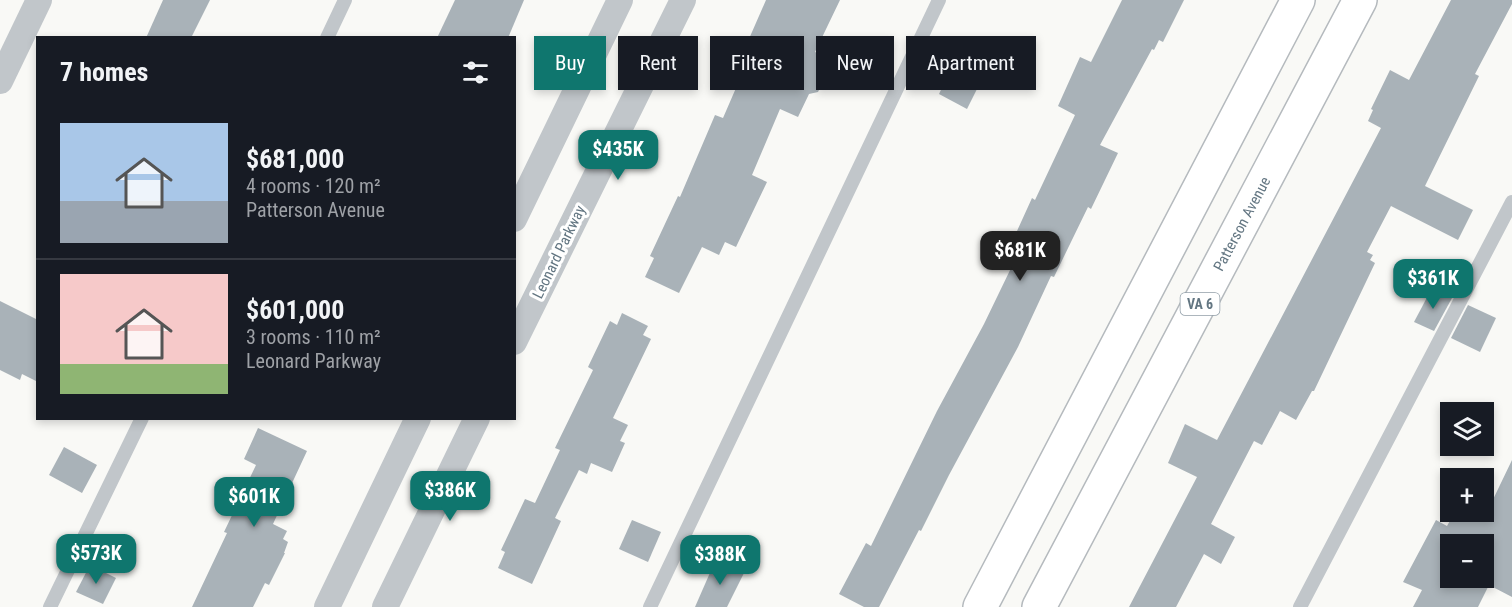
<!DOCTYPE html>
<meta charset="utf-8">
<style>
body{margin:0;font-family:"Roboto Condensed",sans-serif;background:#242831;color:#f1f3f6;height:100vh;display:flex;flex-direction:column;font-size:22px;white-space:nowrap}
*{box-sizing:border-box;margin:0}
p{font-size:20px;color:#9ea1a6}
.icon{flex:none;width:33px;height:33px;fill:none;stroke:currentColor;stroke-width:2;stroke-linecap:round;stroke-linejoin:round}
.map{position:relative;flex:1;overflow:hidden}
.drawer{position:absolute;left:36px;top:36px;width:480px;height:384px;display:flex;flex-direction:column;background:#171b24;border-radius:0px;box-shadow:0 3px 9px #0003}
.drawer>*{flex:none}
.top-card{position:absolute;left:534px;top:36px;width:570px;height:54px;display:flex;gap:12px}
.fabs{position:absolute;left:1440px;top:402px;display:grid;gap:12px}
.fabs a{display:grid;place-items:center;width:54px;height:54px;border-radius:0px;background:#171b24;box-shadow:0 3px 9px #0003;font-size:30px}
.price{position:absolute;translate:-50% -51px;padding:0 14px;border-radius:12px;background:#0f766e;color:#fff;font-size:20px;line-height:39px;filter:drop-shadow(0 2px 3px #0008)}
.price::after{content:'';position:absolute;left:50%;top:36px;width:18px;height:14px;margin-left:-9px;background:inherit;clip-path:polygon(0 0,100% 0,50% 100%)}
.price.selected{background:#222;color:#fff}
ul{padding:0;list-style:none}
li{display:flex;align-items:center;gap:18px;height:150px;padding:0 24px}
li+li{border-top:2px solid #363941}
li span{display:grid;place-items:center;flex:none;width:168px;height:120px;border-radius:0px;color:#555}
li>.icon{margin-inline-start:auto}
span .icon{width:72px;height:72px;fill:#fffc;stroke-width:1}
li b{font-size:26px}
h2{display:flex;justify-content:space-between;align-items:center;height:72px;padding:0 24px;font-size:26px}
.chip{padding:0 21px;border-radius:0px;background:#171b24;box-shadow:0 3px 9px #0003;font-size:21px;line-height:54px}
.chip.selected{background:#0f766e;color:#fff}
.map>svg:first-child{display:block}
.building{fill:#a9b2b8;fill-rule:evenodd}
.lines{fill:none;stroke-linecap:round;stroke-linejoin:round}
.primary-casing{stroke:#b5babe;stroke-width:36}
.service{stroke:#c1c6ca;stroke-width:14}
.minor{stroke:#c1c6ca;stroke-width:26}
.primary{stroke:#fff;stroke-width:33}
.labels{text-anchor:middle;dominant-baseline:central;stroke-width:6;stroke-linejoin:round;paint-order:stroke}
.shield{fill:#fff;stroke:#929fa8;stroke-width:1.5}
.shield-label{font-size:14px;font-weight:bold;fill:#637682}
.street-label{font-size:15px;fill:#637682;stroke:#fff}
</style>
<div class="map">
<svg width="1512" height="607" viewBox="0 0 1512 607">
<rect width="100%" height="100%" fill="#f9f9f6"/>
<!-- building -->
<g class="building">
<path d="M163,0H210L191,38H146Z"/>
<path d="M455,0H524L508,38H437Z"/>
<path d="M766,0H840L815,52L827,57L823,66L830,68L818,92L809,94L798,117L780,109L752,175L767,182L736,247L725,242L719,255L702,247L679,293L645,277L654,258L650,256L678,196L680,197L715,115L723,118L752,51L745,48Z"/>
<path d="M1122,0H1184L1163,42L1159,40L1154,50L1152,49L1100,145L1118,153L1091,209L1088,207L1054,277L1051,276L1018,347L949,475L921,531L919,530L879,607H864L839,594L866,543L871,546L937,411L984,324L1027,235L1017,231L1032,198L1035,200L1075,115L1058,106L1080,57L1091,62Z"/>
<path d="M1451,0H1512V4L1475,74L1479,76L1425,186L1473,210L1458,240L1391,206L1367,252L1373,255L1370,260L1375,263L1314,391H1312L1296,420L1280,411L1262,445L1254,441L1211,524L1235,537L1221,564L1204,554L1176,607H1129L1197,477L1168,463L1185,424L1217,440L1381,128L1368,121L1373,110L1371,109L1390,70L1409,80Z"/>
<path d="M952,67L981,81L967,109L939,94Z"/>
<path d="M1432,288L1452,298L1434,331L1414,322Z"/>
<path d="M0,301L38,320V382L22,374L20,380L0,370Z"/>
<path d="M1468,305L1496,318L1480,352L1451,338Z"/>
<path d="M622,313L648,326L643,335L651,339L613,418L628,425L620,441L625,443L612,472L591,463L587,474L579,470L555,518L561,521L532,584L498,568L505,552L501,550L525,499L535,503L560,450L555,448L593,370L588,367L610,321L617,325Z"/>
<path d="M258,428L307,451L273,524L287,531L283,539L288,542L284,553H285L269,585L265,583L253,607H192L227,533L224,532L256,465L244,459Z"/>
<path d="M64,447L97,465L82,493L49,475Z"/>
<path d="M1512,460V597L1489,585L1478,607H1413L1422,590L1403,582L1436,520L1447,526L1455,512H1487ZM1450,544H1484V578H1450Z"/>
<path d="M632,520L661,532L648,562L619,549Z"/>
<path d="M716,559L744,573L727,607H695Z"/>
<path d="M90,565L116,578L103,604L76,592Z"/>
</g>
<g class="lines">
<defs>
<g id="primary">
<path d="M980,607L1298,0"/>
<path d="M1039,607L1360,0"/>
</g>
</defs>
<!-- primary casing -->
<use href="#primary" class="primary-casing"/>
<!-- service -->
<g class="service">
<path d="M327,38L345,0"/>
<path d="M50,607L142,418"/>
<path d="M650,607L939,0"/>
<path d="M1300,607L1512,202"/>
</g>
<!-- minor -->
<g class="minor">
<path d="M0,81L39,0"/>
<path d="M514,219L620,0"/>
<path d="M514,342L683,0"/>
<path d="M327,607L418,418"/>
<path d="M385,607L477,418"/>
</g>
<!-- primary -->
<use href="#primary" class="primary"/>
</g>
<g class="labels">
<!-- shield labels -->
<rect class="shield" x="1180.5" y="293" width="39" height="22" rx="4.5"/>
<g class="shield-label">
<text x="1200" y="304">VA 6</text>
</g>
<!-- street labels -->
<g class="street-label">
<text transform="translate(1242 224) rotate(-62)">Patterson Avenue</text>
<text transform="translate(559 252) rotate(-64)">Leonard Parkway</text>
</g>
</g>
</svg>
<div class="fabs">
<a><svg class="icon" aria-label="layers" viewBox="0 0 24 24"><path d="M12 4l9 5-9 5-9-5zM3 14l9 5 9-5"/></svg></a>
<a>+</a>
<a>−</a>
</div>
<b class="price" style="left:618px;top:181px">$435K</b>
<b class="price selected" style="left:1020px;top:282px">$681K</b>
<b class="price" style="left:1433px;top:310px">$361K</b>
<b class="price" style="left:450px;top:522px">$386K</b>
<b class="price" style="left:254px;top:528px">$601K</b>
<b class="price" style="left:96px;top:585px">$573K</b>
<b class="price" style="left:720px;top:586px">$388K</b>
<div class="top-card">
<a class="chip selected">Buy</a>
<a class="chip">Rent</a>
<a class="chip">Filters</a>
<a class="chip">New</a>
<a class="chip">Apartment</a>
</div>
<section class="drawer">
<h2>7 homes<svg class="icon" aria-label="filters" viewBox="0 0 24 24"><path d="M4 7h16M4 17h16"/><circle cx="9" cy="7" r="2"/><circle cx="15" cy="17" r="2"/></svg></h2>
<ul>
<li><span style="background:linear-gradient(#a9c7e8 65%,#9aa5b1 0)"><svg class="icon" aria-label="home" viewBox="0 0 24 24"><path d="M3 11l9-7 9 7M6 9v11h12V9"/></svg></span><div><b>$681,000</b><p>4 rooms · 120 m²</p><p>Patterson Avenue</p></div></li>
<li><span style="background:linear-gradient(#f6c9c9 75%,#8fb573 0)"><svg class="icon" aria-label="home" viewBox="0 0 24 24"><path d="M3 11l9-7 9 7M6 9v11h12V9"/></svg></span><div><b>$601,000</b><p>3 rooms · 110 m²</p><p>Leonard Parkway</p></div></li>
</ul>
</section>
</div>
